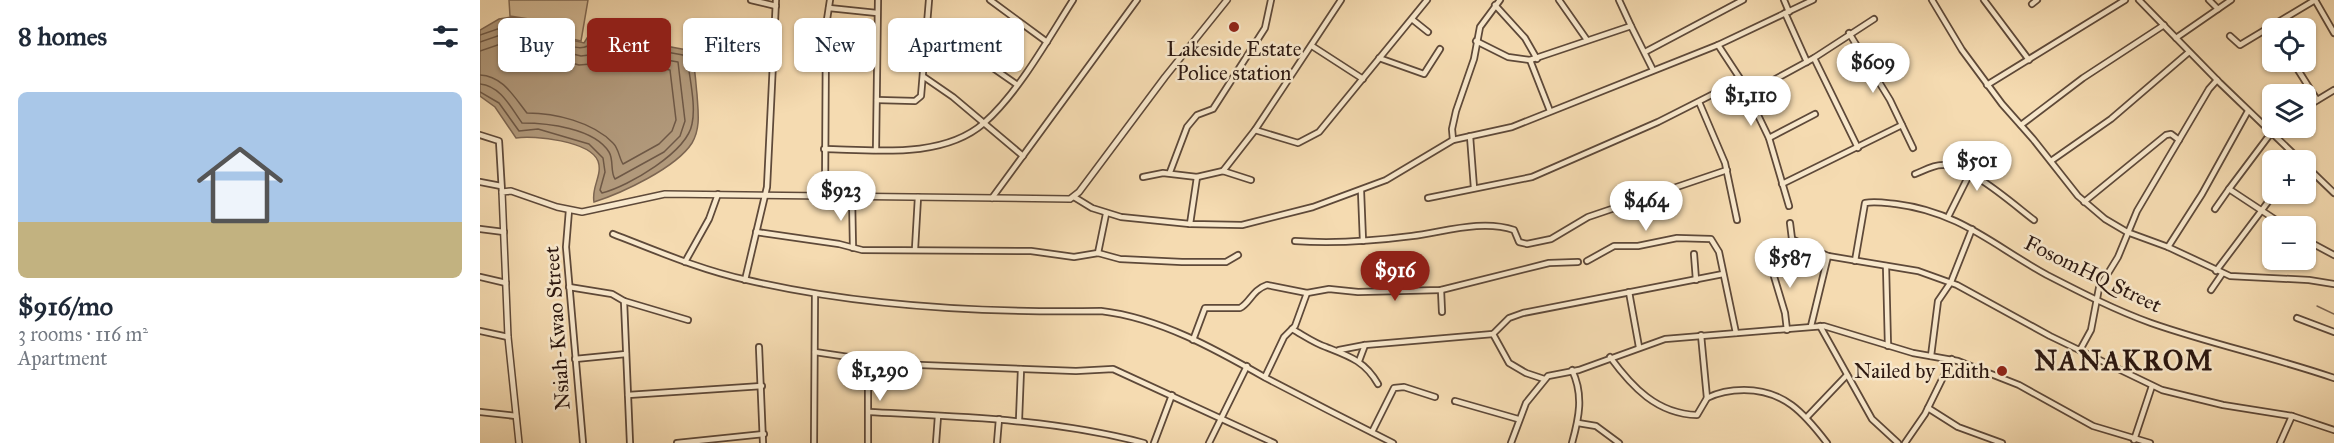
<!DOCTYPE html>
<meta charset="utf-8">
<style>
body{margin:0;font-family:"IM FELL Great Primer",serif;background:#f2f2f3;color:#1f2937;height:100vh;display:flex;flex-direction:column;font-size:22px;white-space:nowrap}
*{box-sizing:border-box;margin:0}
p{font-size:20px;color:#747a83}
.icon{flex:none;width:33px;height:33px;fill:none;stroke:currentColor;stroke-width:2;stroke-linecap:round;stroke-linejoin:round}
.map{position:relative;flex:1;overflow:hidden}
.details{display:flex;flex-direction:column;background:#fff;width:480px}
.details>*{flex:none}
.hud{position:absolute;left:18px;top:18px;width:570px;height:54px;display:flex;gap:12px}
.controls{position:absolute;left:1782px;top:18px;display:grid;gap:12px}
.controls a{display:grid;place-items:center;width:54px;height:54px;border-radius:9px;background:#fff;box-shadow:0 2px 4px #0004;font-size:30px}
.price{position:absolute;translate:-50% -51px;padding:0 14px;border-radius:21px;background:#fff;color:#222;font-size:20px;line-height:39px;filter:drop-shadow(0 2px 3px #0008)}
.price::after{content:'';position:absolute;left:50%;top:36px;width:18px;height:14px;margin-left:-9px;background:inherit;clip-path:polygon(0 0,100% 0,50% 100%)}
.price.active{background:#8f2418;color:#fff}
ul{padding:0;list-style:none}
li{display:grid;align-content:center;gap:12px;height:318px;padding:0 18px}
li+li{border-top:2px solid #e0e1e3}
li span{display:grid;place-items:center;height:186px;border-radius:9px;color:#555}
li>.icon{margin-inline-start:auto}
span .icon{width:108px;height:108px;fill:#fffc;stroke-width:1}
li b{font-size:26px}
h2{display:flex;justify-content:space-between;align-items:center;height:72px;padding:0 18px;font-size:26px}
.chip{padding:0 21px;border-radius:9px;background:#fff;box-shadow:0 2px 4px #0004;font-size:21px;line-height:54px}
.chip.active{background:#8f2418;color:#fff}
main{display:flex;flex:1;min-height:0}
.map>svg:first-child{display:block}
.green{fill:#d3ba96;stroke:#806954;stroke-width:1.5}
.water{fill:#b1997b;stroke:#7c6551;stroke-width:1.5}
.lines{fill:none;stroke-linecap:round;stroke-linejoin:round}
.shore{stroke:#6e5846;stroke-width:1.5}
.stream{stroke:#7c6551;stroke-width:1.5}
.minor-casing{stroke:#5e4939;stroke-width:8}
.tertiary-casing{stroke:#5e4939;stroke-width:8}
.minor{stroke:#f8e8cc;stroke-width:4.5}
.tertiary{stroke:#f8e8cc;stroke-width:5}
.poi-dot{fill:#8f2418;stroke:#f8e8cc;stroke-width:2}
.labels{text-anchor:middle;dominant-baseline:central;stroke-width:5;stroke-linejoin:round;paint-order:stroke}
.poi-label{font-size:21px;fill:#2c1811;stroke:#f8e8cc}
.street-label{font-size:21px;fill:#2c1811;stroke:#f8e8cc}
.district-label{font-size:27px;font-weight:bold;letter-spacing:1.5px;fill:#2c1811;stroke:#f8e8cc}
</style>
<main>
<section class="details">
<h2>8 homes<svg class="icon" aria-label="filters" viewBox="0 0 24 24"><path d="M4 7h16M4 17h16"/><circle cx="9" cy="7" r="2"/><circle cx="15" cy="17" r="2"/></svg></h2>
<ul>
<li><span style="background:linear-gradient(#a9c7e8 70%,#c2b280 0)"><svg class="icon" aria-label="home" viewBox="0 0 24 24"><path d="M3 11l9-7 9 7M6 9v11h12V9"/></svg></span><div><b>$916/mo</b><p>3 rooms · 116 m²</p><p>Apartment</p></div></li>
</ul>
</section>
<div class="map">
<svg width="1854" height="443" viewBox="0 0 1854 443">
<rect width="100%" height="100%" fill="#f5dbb1"/>
<filter id="stains"><feTurbulence type="fractalNoise" baseFrequency=".00333" numOctaves="4"/><feColorMatrix values="0 0 0 0 .2 0 0 0 0 .09 0 0 0 0 .02 0 0 0 .5 -.17"/></filter>
<radialGradient id="worn" r=".72"><stop offset=".6" stop-color="#630" stop-opacity="0"/><stop offset="1" stop-color="#630" stop-opacity=".3"/></radialGradient>
<!-- green -->
<path class="green" d="M29,0H108L101,41L80,36L74,23L30,16Z"/>
<!-- water -->
<path class="water" d="M32,17L73,25L79,37L104,43L109,35L130,33L142,42L159,41L207,50C216,63 215,78 217,94C218,111 221,128 212,143C196,168 142,193 114,202C111,187 123,175 118,161C110,141 54,135 36,138L15,107L0,96V30L19,19Z"/>
<g class="lines">
<!-- shore -->
<g class="shore">
<path d="M0,35L32,24L68,30L76,42C91,46 104,53 114,41L128,39L141,48L159,47L203,55L208,63C210,81 216,106 212,124C207,152 149,186 122,193L120,190L125,172L123,158L109,144L58,129L39,131L19,103L0,92"/>
<path d="M0,42L32,31L63,37L73,49L101,56L109,55L118,48L126,47L140,55H158L198,62L205,121L200,136L184,152L135,179C130,172 134,160 129,152C114,128 67,123 42,123C31,108 21,86 0,84"/>
<path d="M0,51L32,40L57,45L69,57L99,65L111,64L124,57C139,67 170,66 190,70L196,120L192,131L179,144L143,164C139,158 139,149 133,143C113,122 75,113 47,113C34,97 23,76 0,75"/>
</g>
<!-- stream -->
<path class="stream" d="M1837,306L1854,314"/>
<defs>
<g id="minor">
<path d="M271,0L296,6"/>
<path d="M510,0L567,42"/>
<path d="M1079,0L1107,40"/>
<path d="M1139,0L1151,26"/>
<path d="M1304,0L1309,12"/>
<path d="M1452,0L1482,50L1522,104L1553,139L1598,196L1625,219L1647,232L1688,247L1750,276L1829,280L1854,284"/>
<path d="M1504,0L1549,60"/>
<path d="M1659,0L1740,83L1820,160"/>
<path d="M1729,0L1738,9"/>
<path d="M1552,4L1557,0"/>
<path d="M1015,5L1045,38L1057,59"/>
<path d="M349,8L397,13"/>
<path d="M1305,13L1327,62"/>
<path d="M933,20L948,32"/>
<path d="M447,22L536,84"/>
<path d="M1369,33L1410,100L1433,148"/>
<path d="M1750,36L1760,45L1835,0L1854,33"/>
<path d="M1696,38L1751,0"/>
<path d="M996,41L1028,57L1050,60"/>
<path d="M1238,45L1261,80L1289,138L1309,206"/>
<path d="M832,46L883,79"/>
<path d="M1165,52L1263,0"/>
<path d="M899,58L944,74L960,49"/>
<path d="M1334,58L1378,148"/>
<path d="M1813,62L1837,100"/>
<path d="M444,77L473,97L543,156"/>
<path d="M1507,85L1645,0"/>
<path d="M1268,94L1334,58L1394,19"/>
<path d="M397,100L435,101L441,96L449,0"/>
<path d="M1219,102L1245,163L1257,220"/>
<path d="M1826,107L1854,90"/>
<path d="M1070,111L1050,60L1151,26L1173,70"/>
<path d="M1541,125L1603,78L1684,25"/>
<path d="M775,130L818,143L839,132L947,0"/>
<path d="M1791,133L1749,189L1805,226"/>
<path d="M0,135L19,141L22,192"/>
<path d="M990,136L994,188"/>
<path d="M1289,138L1335,114"/>
<path d="M973,140L972,129L976,111L994,59L1000,27L1020,0"/>
<path d="M344,149C395,150 463,159 504,123C539,92 568,39 593,0"/>
<path d="M396,150L398,0"/>
<path d="M1571,161L1631,119L1709,52"/>
<path d="M1826,166L1854,193"/>
<path d="M743,171L775,130L861,0"/>
<path d="M690,172L707,127L717,115L733,109L785,28L791,0"/>
<path d="M1435,174C1443,171 1453,165 1462,165C1488,163 1534,205 1554,220"/>
<path d="M663,177L683,173L717,177L743,171L771,180"/>
<path d="M0,182L21,186"/>
<path d="M1302,184L1422,125"/>
<path d="M881,191L883,241"/>
<path d="M345,196L346,26L350,0"/>
<path d="M372,196L373,248"/>
<path d="M594,197L612,208L641,217L710,224L762,225L833,207L906,180L973,140L1032,127L1238,45L1333,0"/>
<path d="M512,198L657,0"/>
<path d="M948,198L1052,177L1178,122L1261,80"/>
<path d="M1604,202L1686,135L1691,134L1699,140"/>
<path d="M1735,209L1749,189"/>
<path d="M89,210L86,247L103,443"/>
<path d="M1468,217L1489,175"/>
<path d="M1310,223L1312,239L1348,256L1438,271L1477,285L1570,336L1682,390L1743,405L1812,416L1854,430"/>
<path d="M710,224L717,177"/>
<path d="M0,229L24,232"/>
<path d="M276,232L359,244L382,250L551,251L594,257L618,253L640,259L702,262H746L758,255"/>
<path d="M133,234C177,251 221,270 267,280C382,307 503,313 621,311C680,318 735,349 786,378C828,400 871,422 913,443"/>
<path d="M1826,240L1854,255"/>
<path d="M815,241C854,244 893,241 932,236C964,232 1002,219 1034,230L1039,242L1047,244L1071,239L1108,217L1247,170"/>
<path d="M1688,247L1722,194L1768,111"/>
<path d="M435,249L438,197"/>
<path d="M618,253L626,214"/>
<path d="M1287,253L1305,313L1307,330"/>
<path d="M1214,254L1216,280"/>
<path d="M1107,261L1134,246H1158L1197,238L1231,239L1239,252L1256,333"/>
<path d="M1375,261L1385,203C1395,201 1406,203 1416,204C1480,212 1514,246 1567,275C1600,292 1635,310 1671,323C1731,344 1793,357 1854,378"/>
<path d="M205,262L229,219L238,194"/>
<path d="M1406,266L1408,346"/>
<path d="M1736,271L1794,194"/>
<path d="M0,277L26,283"/>
<path d="M265,280L287,187L296,0"/>
<path d="M89,287L132,294L144,301L208,320"/>
<path d="M961,290L962,312"/>
<path d="M1731,290L1742,274"/>
<path d="M1149,292L1159,347"/>
<path d="M144,301L150,443"/>
<path d="M1817,318L1854,332"/>
<path d="M1331,326L1348,256"/>
<path d="M1340,326L1392,419L1418,443"/>
<path d="M812,329C823,335 834,343 846,347C869,356 885,361 898,384"/>
<path d="M0,331L28,337"/>
<path d="M1013,334L1029,318L1043,313L1243,274"/>
<path d="M1013,334L1029,363L1046,373L1064,379"/>
<path d="M713,340L725,308H760C770,303 772,290 787,285L827,293L849,289L878,292L961,290L1069,263L1098,262"/>
<path d="M279,347L283,443"/>
<path d="M859,350L885,345L1013,334"/>
<path d="M1600,350L1611,330L1619,288L1638,257L1657,211L1729,89L1737,80"/>
<path d="M335,352L415,364L596,371L633,369L794,443"/>
<path d="M1451,356L1458,301L1471,282L1492,229"/>
<path d="M1130,357C1152,387 1177,414 1217,415L1227,398L1221,335"/>
<path d="M95,359L146,354"/>
<path d="M388,360V443"/>
<path d="M879,361L885,345"/>
<path d="M785,377L804,337L815,326L827,293"/>
<path d="M148,395L282,386"/>
<path d="M1227,398C1239,392 1250,390 1264,390C1304,390 1324,413 1347,443"/>
<path d="M975,401L1038,419"/>
<path d="M1448,408L1478,427L1522,443"/>
<path d="M0,412L36,416"/>
<path d="M389,412C483,417 572,419 664,443"/>
<path d="M1327,417L1367,375"/>
<path d="M539,420L541,369"/>
<path d="M1098,423L1116,426L1139,443"/>
<path d="M892,432L914,388L924,387L955,397"/>
<path d="M1654,440L1672,386"/>
<path d="M197,443L284,434"/>
<path d="M334,443L335,294"/>
<path d="M456,443L458,416"/>
<path d="M517,443L519,419"/>
<path d="M674,443L692,395"/>
<path d="M729,443L767,366"/>
<path d="M1031,443L1046,403L1068,376L1099,370L1185,339L1344,326L1433,353L1478,361L1539,385L1613,426L1670,443"/>
<path d="M1092,443C1099,418 1104,395 1092,370"/>
<path d="M1425,443L1445,414L1472,359"/>
<path d="M1800,443L1812,416"/>
</g>
<path id="tertiary" d="M39,443L28,337L22,192L31,191L77,207L102,212L185,194L590,199L599,192L685,77L747,0"/>
</defs>
<!-- minor casing -->
<use href="#minor" class="minor-casing"/>
<!-- tertiary casing -->
<use href="#tertiary" class="tertiary-casing"/>
<!-- minor -->
<use href="#minor" class="minor"/>
<!-- tertiary -->
<use href="#tertiary" class="tertiary"/>
</g>
<!-- markers -->
<g class="poi-dot">
<circle cx="754" cy="27" r="6"/>
<circle cx="1522" cy="371" r="6"/>
</g>
<g class="labels">
<!-- poi labels -->
<g class="poi-label">
<text x="754" y="49">Lakeside Estate<tspan x="754" dy="24">Police station</tspan></text>
<text x="1510" y="371" text-anchor="end">Nailed by Edith</text>
</g>
<!-- street labels -->
<g class="street-label">
<text transform="translate(1613 274) rotate(26)">FosomHQ Street</text>
<text transform="translate(77 328) rotate(-94)">Nsiah-Kwao Street</text>
</g>
<!-- district labels -->
<g class="district-label">
<text x="1644" y="360">NANAKROM</text>
</g>
</g>
<rect width="100%" height="100%" filter="url(#stains)"/>
<rect width="100%" height="100%" fill="url(#worn)"/>
</svg>
<div class="controls">
<a><svg class="icon" aria-label="locate" viewBox="0 0 24 24"><circle cx="12" cy="12" r="6"/><path d="M12 2v4M12 18v4M2 12h4M18 12h4"/></svg></a>
<a><svg class="icon" aria-label="layers" viewBox="0 0 24 24"><path d="M12 4l9 5-9 5-9-5zM3 14l9 5 9-5"/></svg></a>
<a>+</a>
<a>−</a>
</div>
<b class="price" style="left:1393px;top:94px">$609</b>
<b class="price" style="left:1271px;top:127px">$1,110</b>
<b class="price" style="left:1497px;top:192px">$501</b>
<b class="price" style="left:361px;top:222px">$923</b>
<b class="price" style="left:1166px;top:232px">$464</b>
<b class="price" style="left:1310px;top:289px">$587</b>
<b class="price active" style="left:915px;top:302px">$916</b>
<b class="price" style="left:400px;top:402px">$1,290</b>
<div class="hud">
<a class="chip">Buy</a>
<a class="chip active">Rent</a>
<a class="chip">Filters</a>
<a class="chip">New</a>
<a class="chip">Apartment</a>
</div>
</div>
</main>
